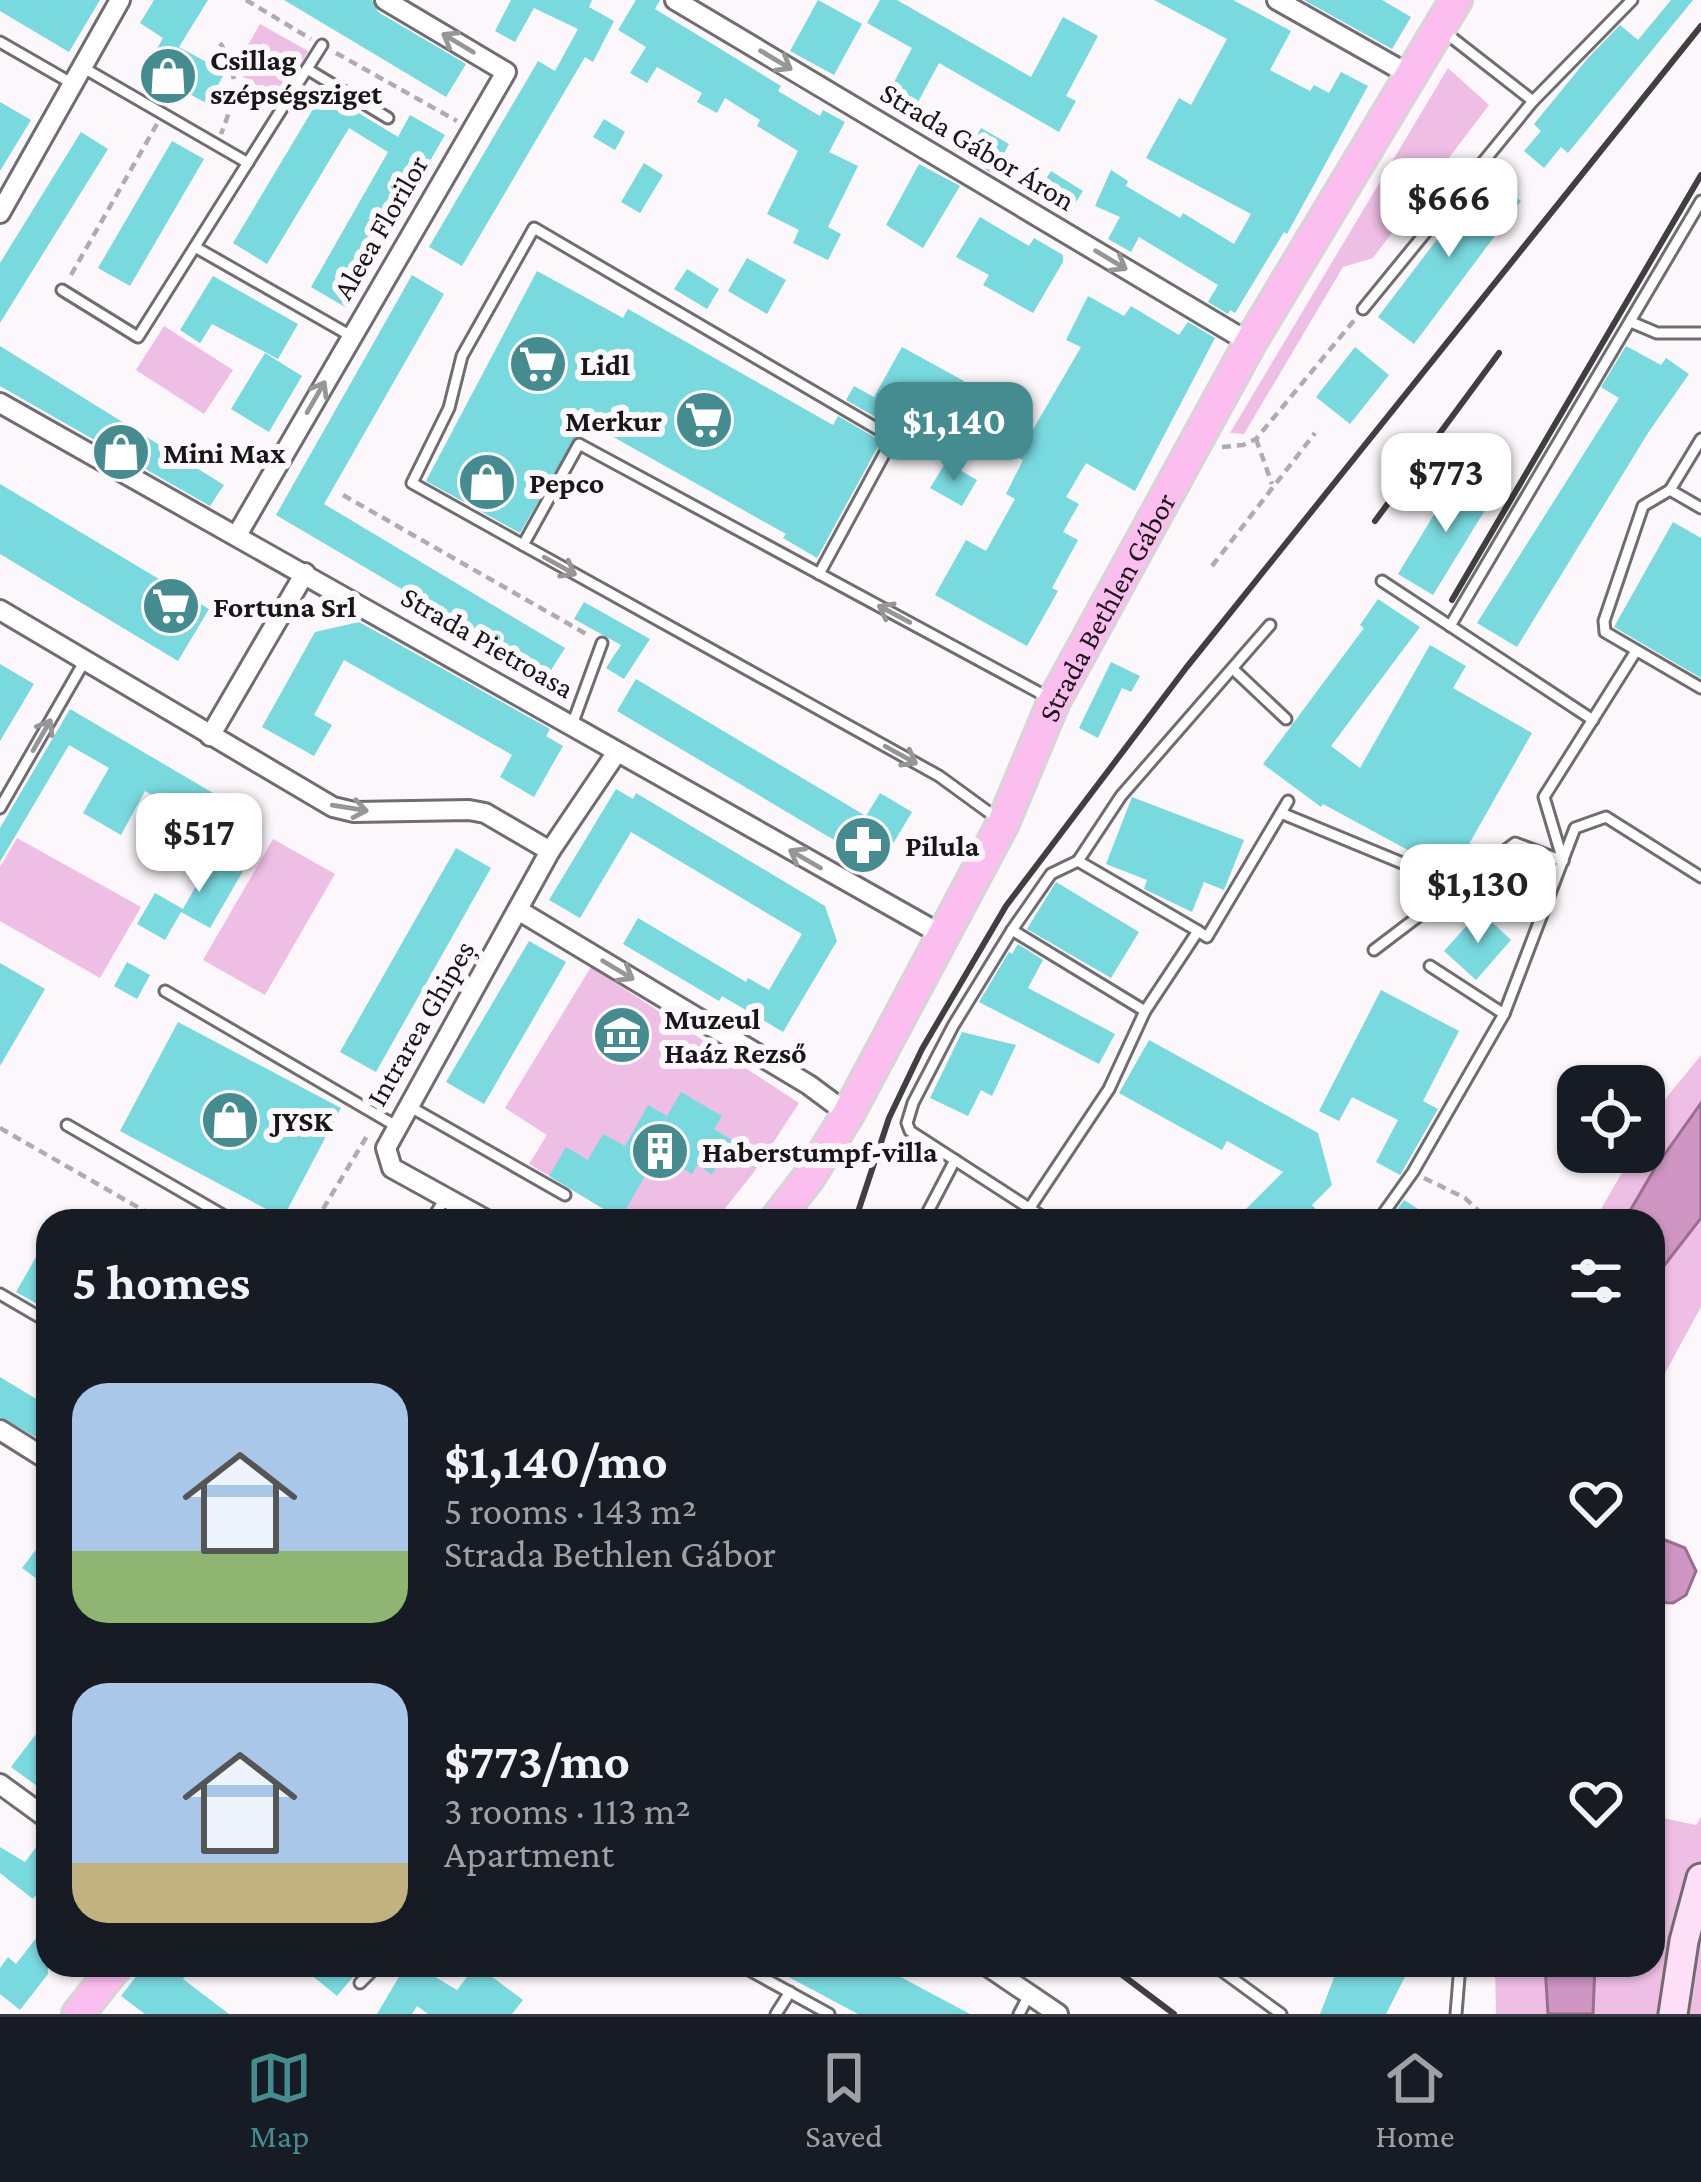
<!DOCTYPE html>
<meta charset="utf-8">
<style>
body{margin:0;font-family:"Crimson Pro",serif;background:#242831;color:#f1f3f6;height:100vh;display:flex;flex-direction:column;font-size:45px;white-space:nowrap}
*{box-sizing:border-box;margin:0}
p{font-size:39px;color:#9ea1a6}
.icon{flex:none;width:66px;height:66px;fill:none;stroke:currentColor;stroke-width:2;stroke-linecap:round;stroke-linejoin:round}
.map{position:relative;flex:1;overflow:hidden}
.panel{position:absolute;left:36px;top:1209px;width:1629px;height:768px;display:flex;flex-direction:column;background:#171b24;border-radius:36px;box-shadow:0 3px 9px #0004}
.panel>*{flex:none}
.tools{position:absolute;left:1557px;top:1065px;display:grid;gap:24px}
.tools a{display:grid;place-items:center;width:108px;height:108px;border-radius:24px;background:#171b24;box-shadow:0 3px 9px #0004;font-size:60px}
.price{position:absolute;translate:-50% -102px;padding:0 27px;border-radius:24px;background:#fff;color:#222;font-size:39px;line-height:78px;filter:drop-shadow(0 3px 6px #0008)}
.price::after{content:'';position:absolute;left:50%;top:72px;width:36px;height:27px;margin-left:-18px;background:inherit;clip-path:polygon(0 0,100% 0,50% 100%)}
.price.on{background:#448c90;color:#fff}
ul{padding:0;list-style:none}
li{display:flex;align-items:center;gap:36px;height:300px;padding:0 36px}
li span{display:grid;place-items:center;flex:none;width:336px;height:240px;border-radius:36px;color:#555}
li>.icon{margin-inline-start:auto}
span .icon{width:144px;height:144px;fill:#fffc;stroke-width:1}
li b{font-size:51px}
h2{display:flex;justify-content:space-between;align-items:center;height:144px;padding:0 36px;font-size:51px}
.menu{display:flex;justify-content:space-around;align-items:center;height:168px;border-top:3px solid #363941;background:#171b24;font-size:33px;color:#9ea1a6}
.menu a{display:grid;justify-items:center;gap:6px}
.menu .on{color:#448c90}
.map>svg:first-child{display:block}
.green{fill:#efbee4}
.water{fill:#cf95c3;stroke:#986f90;stroke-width:3}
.building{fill:#78d9df}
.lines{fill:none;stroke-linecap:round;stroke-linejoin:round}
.service-casing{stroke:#706c6f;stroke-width:15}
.minor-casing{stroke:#706c6f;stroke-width:24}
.secondary-casing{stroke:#706c6f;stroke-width:33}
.primary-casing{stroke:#d5d5d5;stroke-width:36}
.path{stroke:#afabae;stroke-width:4.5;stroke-dasharray:9 6;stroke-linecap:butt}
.service{stroke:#fff;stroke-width:9}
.minor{stroke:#fff;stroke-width:18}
.secondary{stroke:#fddff7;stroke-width:27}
.primary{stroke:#fbbeef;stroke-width:30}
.rail{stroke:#403e40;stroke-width:6}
.oneway{stroke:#979697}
.labels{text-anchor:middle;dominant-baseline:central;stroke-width:12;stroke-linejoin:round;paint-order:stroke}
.poi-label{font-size:30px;font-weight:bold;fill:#181618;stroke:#fcf7fa;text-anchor:start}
.street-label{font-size:30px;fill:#181618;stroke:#fcf7fa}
</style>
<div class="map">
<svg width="1701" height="2014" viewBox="0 0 1701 2014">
<rect width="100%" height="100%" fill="#fcf7fa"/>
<!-- green -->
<g class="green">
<path d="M260,24L308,51L281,99L233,71Z"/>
<path d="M1448,68L1489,105L1373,258L1343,267L1244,434L1230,433Z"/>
<path d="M164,326L233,370L204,414L136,370Z"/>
<path d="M17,838L141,907L100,978L0,921V867Z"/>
<path d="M273,839L335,874L265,995L203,960Z"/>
<path d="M591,967L799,1103L754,1172L715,1221H626L529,1164L547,1135L505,1108Z"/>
<path d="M1701,1055V1103L1655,1168L1624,1221H1594L1634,1152H1644C1644,1116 1680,1083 1701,1055Z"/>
<path d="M1701,1218V1307L1653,1395V1280Z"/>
<path d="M1653,1816L1696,1825L1701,1817V2014H1593L1595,1965H1653Z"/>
<path d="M1495,1965H1545L1548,2014H1496Z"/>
</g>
<!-- water -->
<g class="water">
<path d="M1701,1103V1218L1653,1280V1221H1624L1655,1168Z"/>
<path d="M1665,1540L1685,1548L1696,1571L1686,1595L1673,1603L1653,1602V1542Z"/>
<path d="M1545,1965H1595L1593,2014H1548Z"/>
</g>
<!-- building -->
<g class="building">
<path d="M0,0H100L69,52L0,11Z"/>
<path d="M154,0H208L179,47L225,72L208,104L145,70L163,38L140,23Z"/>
<path d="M284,0H372L378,12L466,64L446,97Z"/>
<path d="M511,0H592L589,7L614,21L593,62L585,57L462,266L429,247L538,61L555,71L578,29L534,8L515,42L495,31Z"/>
<path d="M636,0H660L655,9L781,86L778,91L820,116L823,110L845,122L829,152L858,166L828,227L841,234L828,260L793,243L799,230L767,214L798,151L757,126L760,120L725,98L717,113L697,102L702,93L657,67L647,83L630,73L646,47L618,30Z"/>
<path d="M818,0L862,24L834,75L790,51Z"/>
<path d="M880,0H897L1031,77L1063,17L1098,36L1066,96L1076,101L1059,132L939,63L910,117L883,103L912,48L867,23Z"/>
<path d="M1154,0H1233L1291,31L1270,70L1310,91L1314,85L1329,93L1341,72L1368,86L1287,234L1284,232L1235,313L1230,310L1228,314L1208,302L1218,285L1139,237L1131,252L1108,239L1120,217L1095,206L1111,170L1128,181L1126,186L1180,218L1183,213L1234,244L1251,214L1146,158L1179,98L1191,105L1227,39Z"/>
<path d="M1304,0H1382L1411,17L1392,49Z"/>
<path d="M1671,0H1693L1568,153L1561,147L1544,168L1524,151L1541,131L1534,124L1588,58L1620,25L1638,40Z"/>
<path d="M319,99L338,110L342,103L398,137L410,115L445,135L345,307L311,287L388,152L349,128L267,264L233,243Z"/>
<path d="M0,102L31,120L0,171Z"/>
<path d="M604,119L625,132L615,150L593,137Z"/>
<path d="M981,128L1009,144L993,174L965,157Z"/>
<path d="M81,132L108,149L0,323V263Z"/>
<path d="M172,141L204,159L130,286L98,268Z"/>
<path d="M644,163L663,175L640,213L621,202Z"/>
<path d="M919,164L960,186L923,248L886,225Z"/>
<path d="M1051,171L1083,191L1066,218L1034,198Z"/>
<path d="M1486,175L1521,201L1414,344L1378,317Z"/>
<path d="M980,217L1029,246L1034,238L1063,255V262L1033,313L983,285L989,275L956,257Z"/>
<path d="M747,258L786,280L767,314L728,291Z"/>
<path d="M687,269L719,289L707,309L674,289Z"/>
<path d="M537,271L623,318L628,309L833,425L838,416L881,441L817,558L783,538L786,534L585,421L520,533L426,481Z"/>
<path d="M412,275L444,294L324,504L565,648L548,675L276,515Z"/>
<path d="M213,276L298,324L278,359L212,324L200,343L180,330Z"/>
<path d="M1088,296L1124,316L1131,306L1179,335L1188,322L1215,338L1135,491L1086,463L1066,497L1079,504L1063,532L1078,540L1052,588L1058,591L1027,646L935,595L966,540L986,551L1015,499L1006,494L1023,460L1017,457L1081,347L1066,340Z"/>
<path d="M0,346L224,485L210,506L0,386Z"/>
<path d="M1626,346L1661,365L1666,358L1689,374L1648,433L1517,647L1477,623L1619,398L1601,387Z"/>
<path d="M902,347L964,381L944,417L915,400L900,427L895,424L893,427L846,400L854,386L874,397Z"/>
<path d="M1355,347L1389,375L1350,424L1316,397Z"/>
<path d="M265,353L302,376L269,432L231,409Z"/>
<path d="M946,462L977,480L962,506L930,488Z"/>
<path d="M1458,475L1493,497L1433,595L1398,574Z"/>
<path d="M0,484L209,609L178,661L0,554Z"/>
<path d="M1673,522L1701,538V678L1614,627Z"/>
<path d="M1378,599L1420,627L1331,746L1360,768L1430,645L1466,666L1453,688L1532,733L1452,874L1323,804L1321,807L1263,764L1364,628L1360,625Z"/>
<path d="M584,602L650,639L624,679L606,668L621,645L574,619Z"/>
<path d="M359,622L550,729L546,736L563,746L534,797L500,777L512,755L344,660L314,715L332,725L314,756L262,727L315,632Z"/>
<path d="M1111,662L1140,676L1131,692L1122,688L1098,738L1079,728Z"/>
<path d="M0,664L34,684L0,741Z"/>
<path d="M636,679L866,816L880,793L912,812L894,842L856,853L617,711Z"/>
<path d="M70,709L254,817L238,844L145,791L121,835L83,813L109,768L69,745L0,862V828Z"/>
<path d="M616,789L633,799L636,793L825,906L837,941L783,1032L722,996L719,1001L623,944L638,918L746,982L748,978L769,990L802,934L631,832L580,918L549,900Z"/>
<path d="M1132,797L1244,840L1224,890L1204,882L1192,912L1144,889L1147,880L1106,864Z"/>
<path d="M220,843L250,859L210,928L181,912L165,940L137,924L155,893L183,909Z"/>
<path d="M456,848L491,868L376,1072L340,1052Z"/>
<path d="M1056,882L1139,932L1111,978L1027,929Z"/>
<path d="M1480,911L1511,940L1476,980L1444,951Z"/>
<path d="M529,941L566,962L484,1104L446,1082Z"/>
<path d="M1018,944L1043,960L1028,988L1115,1034L1099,1064L979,1002L1009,952L1012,954Z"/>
<path d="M127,962L150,975L137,999L114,986Z"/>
<path d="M0,963L45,989L0,1066Z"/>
<path d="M1381,990L1459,1031L1423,1101L1438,1109L1400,1175L1376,1162L1398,1120L1352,1097L1339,1121L1319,1111Z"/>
<path d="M178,1022L341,1108L283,1218L120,1131Z"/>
<path d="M962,1032L1016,1045L992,1096L981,1090L968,1116L930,1098Z"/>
<path d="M1149,1040L1318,1133L1332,1185L1312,1205L1327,1221H1234L1283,1172L1227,1141L1222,1150L1119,1093Z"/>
<path d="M681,1092L722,1116L714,1129L732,1140L712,1174L697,1165L692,1174L658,1154L620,1219L549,1176L566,1147L588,1160L603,1134L625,1146L648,1105L667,1116Z"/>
<path d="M1404,1200L1437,1221H1389Z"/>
<path d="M48,1236V1310L16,1292Z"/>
<path d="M0,1377L48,1406V1444L0,1417Z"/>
<path d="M48,1534V1587L22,1568Z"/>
<path d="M48,1718V1770L37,1786L11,1767Z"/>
<path d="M37,1846L48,1855V1880L33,1899L0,1873V1847L25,1862Z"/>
<path d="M48,1923V1974L20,2010L0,1994V1968L8,1957L16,1964Z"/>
<path d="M145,1965H194L183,1979L229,2014H145L121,1996Z"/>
<path d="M299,1965H363L337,1996Z"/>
<path d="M406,1965H415L457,1990L476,1965L523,2000L512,2014H428L417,2006L412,2014H377Z"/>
<path d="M766,1965H878L970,2014H858Z"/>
<path d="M1339,1965H1358L1372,1972L1375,1965H1411L1386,2014H1320Z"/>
</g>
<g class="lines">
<defs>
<g id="service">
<path d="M1442,30L1533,101"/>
<path d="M0,42L73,84"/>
<path d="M82,67L248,163"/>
<path d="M307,69L388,118"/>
<path d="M195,247L351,336"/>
<path d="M62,290L138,337L322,45"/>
<path d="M1363,309L1533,101L1632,0"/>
<path d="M1631,322L1657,333H1701"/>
<path d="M1701,439L1670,490L1701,508"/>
<path d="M1670,490L1643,506L1604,621L1605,632L1701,688"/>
<path d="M523,545L412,483L449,408L462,356L534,228L893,438L819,574"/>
<path d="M1382,581L1593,720"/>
<path d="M1450,626L1701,201"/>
<path d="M1233,669L1286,719"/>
<path d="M572,725L602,643"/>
<path d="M0,808L84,662"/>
<path d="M1281,813L1458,886"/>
<path d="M998,819L939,776L523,545L579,444L1051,699"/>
<path d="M1563,861L1544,797L1636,651"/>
<path d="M1012,930L1145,1011L1109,1089L1029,1209"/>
<path d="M1198,931L1207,937L1288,801"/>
<path d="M1374,950L1515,843L1563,861"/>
<path d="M165,991L396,1126"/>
<path d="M1145,1011L1198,931L1078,861L1121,796L1270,625"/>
<path d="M1504,1014L1575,828L1606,817L1701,877"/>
<path d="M407,1105L565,1195"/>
<path d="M67,1125L233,1221"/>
<path d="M333,1221H349"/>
<path d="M431,1221L446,1197"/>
<path d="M923,1221L955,1160"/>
<path d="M1049,1221L910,1131L907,1123L913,1103L953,1026L1012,930L1051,874L1078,861"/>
<path d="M1378,1221L1413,1172L1504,1014L1430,966"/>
<path d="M0,1294L48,1322"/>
<path d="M740,1965L829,2014"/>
<path d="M1214,1965L1281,2014"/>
<path d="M360,1983L378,1965"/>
<path d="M776,2014L790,1992"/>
<path d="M1019,2014L1029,1995"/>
<path d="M1456,2014L1460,1965"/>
</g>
<g id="minor">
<path d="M675,0L1250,343"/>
<path d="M1277,0L1408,74"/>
<path d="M0,213L120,0"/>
<path d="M0,403L944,936"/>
<path d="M237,535L506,72L385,0"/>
<path d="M0,610L333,807L354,812L469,810L485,813L550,851"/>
<path d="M210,736L305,573"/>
<path d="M518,910L809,1085L848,1114"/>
<path d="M488,1221L392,1168L386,1148L550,851L617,752"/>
<path d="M0,1430L48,1460"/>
<path d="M0,1784L48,1819"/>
<path d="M986,1965L1058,2014"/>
</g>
<path id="secondary" d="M1673,2014L1684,1941L1701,1878"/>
<g id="primary">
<path id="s1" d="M775,1221L809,1177L848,1114L1003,823L1054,701L1250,343L1456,0"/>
<path d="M78,2014L117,1965"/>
</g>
</defs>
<!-- service casing -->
<use href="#service" class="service-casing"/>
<!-- minor casing -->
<use href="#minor" class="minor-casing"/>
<!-- secondary casing -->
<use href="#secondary" class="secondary-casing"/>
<!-- primary casing -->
<use href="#primary" class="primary-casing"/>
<!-- path -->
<g class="path">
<path d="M246,0L311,39"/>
<path d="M220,43C242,74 234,101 221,134"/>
<path d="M336,53L457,121"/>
<path d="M71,275L157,124"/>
<path d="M1256,439L1272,484"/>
<path d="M1222,447L1243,445L1256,439L1356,318"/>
<path d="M343,495L588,635"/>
<path d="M1212,566L1315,433"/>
<path d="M0,1128L162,1221"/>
<path d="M1424,1178L1465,1198L1489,1221"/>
<path d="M323,1209L367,1136"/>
</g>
<!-- service -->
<use href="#service" class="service"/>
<!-- minor -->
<use href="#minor" class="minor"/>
<!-- secondary -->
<use href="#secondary" class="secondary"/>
<!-- primary -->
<use href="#primary" class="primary"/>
<!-- rail -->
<g class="rail">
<path d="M1375,521L1499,353"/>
<path d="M1452,600L1701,175"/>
<path d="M855,1221L889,1118L922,1049L1006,906L1186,668L1701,26"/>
<path d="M1109,1965L1174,2014"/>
</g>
</g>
<!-- one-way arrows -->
<defs><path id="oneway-shaft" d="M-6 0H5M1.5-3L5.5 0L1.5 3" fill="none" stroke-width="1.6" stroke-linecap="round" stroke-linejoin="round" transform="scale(3)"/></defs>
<g class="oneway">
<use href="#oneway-shaft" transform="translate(458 43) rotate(-149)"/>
<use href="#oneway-shaft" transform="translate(776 60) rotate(31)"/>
<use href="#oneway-shaft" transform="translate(1111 260) rotate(31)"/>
<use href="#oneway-shaft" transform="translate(316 397) rotate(-60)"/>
<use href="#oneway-shaft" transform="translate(560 566) rotate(29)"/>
<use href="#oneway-shaft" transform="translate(894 614) rotate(-152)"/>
<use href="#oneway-shaft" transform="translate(42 735) rotate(-60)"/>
<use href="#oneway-shaft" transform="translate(901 755) rotate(29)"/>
<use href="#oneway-shaft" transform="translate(350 808) rotate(9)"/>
<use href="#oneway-shaft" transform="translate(805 859) rotate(-150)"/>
<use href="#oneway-shaft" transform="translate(618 970) rotate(31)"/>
</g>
<!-- icons -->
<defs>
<symbol id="shop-disc" viewBox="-11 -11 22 22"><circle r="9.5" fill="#448c90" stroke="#fcf7fa"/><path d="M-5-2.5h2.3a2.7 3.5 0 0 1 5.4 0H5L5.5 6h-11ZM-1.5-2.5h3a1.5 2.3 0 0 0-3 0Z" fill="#fff"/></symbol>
<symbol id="supermarket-disc" viewBox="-11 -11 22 22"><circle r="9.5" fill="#448c90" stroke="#fcf7fa"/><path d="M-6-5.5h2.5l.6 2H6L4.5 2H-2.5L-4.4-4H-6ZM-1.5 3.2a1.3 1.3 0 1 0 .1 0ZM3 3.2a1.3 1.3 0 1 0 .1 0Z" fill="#fff"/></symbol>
<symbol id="pharmacy-disc" viewBox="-11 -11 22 22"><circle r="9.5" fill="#448c90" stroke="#fcf7fa"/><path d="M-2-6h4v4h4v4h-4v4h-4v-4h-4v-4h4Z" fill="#fff"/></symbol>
<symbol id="museum-disc" viewBox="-11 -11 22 22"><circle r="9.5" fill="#448c90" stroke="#fcf7fa"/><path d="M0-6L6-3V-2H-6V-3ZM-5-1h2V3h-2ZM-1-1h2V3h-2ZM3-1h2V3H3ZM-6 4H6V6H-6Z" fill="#fff"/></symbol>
<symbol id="building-disc" viewBox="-11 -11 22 22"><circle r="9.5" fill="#448c90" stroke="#fcf7fa"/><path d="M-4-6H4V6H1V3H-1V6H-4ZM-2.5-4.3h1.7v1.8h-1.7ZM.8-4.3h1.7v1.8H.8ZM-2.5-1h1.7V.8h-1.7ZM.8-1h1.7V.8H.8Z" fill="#fff"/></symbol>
</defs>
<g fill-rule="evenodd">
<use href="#shop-disc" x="135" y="43" width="66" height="66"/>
<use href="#supermarket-disc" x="505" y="331" width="66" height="66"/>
<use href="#supermarket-disc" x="671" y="387" width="66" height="66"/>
<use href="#shop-disc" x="88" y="419" width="66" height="66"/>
<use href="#shop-disc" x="454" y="449" width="66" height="66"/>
<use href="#supermarket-disc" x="138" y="573" width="66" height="66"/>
<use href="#pharmacy-disc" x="830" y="812" width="66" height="66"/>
<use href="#museum-disc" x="589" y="1002" width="66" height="66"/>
<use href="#shop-disc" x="197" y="1087" width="66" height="66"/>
<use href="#building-disc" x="627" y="1118" width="66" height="66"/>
</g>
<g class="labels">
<!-- poi labels -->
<g class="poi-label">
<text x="210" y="59">Csillag<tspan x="210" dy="34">szépségsziget</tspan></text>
<text x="580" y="364">Lidl</text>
<text x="662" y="420" text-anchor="end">Merkur</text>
<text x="163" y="452">Mini Max</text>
<text x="529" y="482">Pepco</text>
<text x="213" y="606">Fortuna Srl</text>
<text x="905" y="845">Pilula</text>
<text x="664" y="1018">Muzeul<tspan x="664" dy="34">Haáz Rezső</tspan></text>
<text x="272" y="1120">JYSK</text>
<text x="702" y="1151">Haberstumpf-villa</text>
</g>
<!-- street labels -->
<g class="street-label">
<text transform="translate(978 146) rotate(31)">Strada Gábor Áron</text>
<text transform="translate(380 227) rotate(-60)">Aleea Florilor</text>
<text stroke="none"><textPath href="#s1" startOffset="699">Strada Bethlen Gábor</textPath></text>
<text transform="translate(488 642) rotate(30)">Strada Pietroasa</text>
<text transform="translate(420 1023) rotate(-60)">Intrarea Ghipeș</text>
</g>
</g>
</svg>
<div class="tools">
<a><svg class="icon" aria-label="locate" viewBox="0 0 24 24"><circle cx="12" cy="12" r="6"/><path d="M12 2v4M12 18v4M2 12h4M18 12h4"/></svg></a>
</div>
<b class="price" style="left:1449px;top:260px">$666</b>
<b class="price on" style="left:954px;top:484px">$1,140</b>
<b class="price" style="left:1446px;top:535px">$773</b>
<b class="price" style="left:199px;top:895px">$517</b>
<b class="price" style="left:1478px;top:946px">$1,130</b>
<section class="panel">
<h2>5 homes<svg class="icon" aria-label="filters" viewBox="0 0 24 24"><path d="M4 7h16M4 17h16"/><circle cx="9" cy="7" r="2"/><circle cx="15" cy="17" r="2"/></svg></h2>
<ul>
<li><span style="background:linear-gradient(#a9c7e8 70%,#8fb573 0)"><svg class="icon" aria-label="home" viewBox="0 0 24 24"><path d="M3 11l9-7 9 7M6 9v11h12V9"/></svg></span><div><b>$1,140/mo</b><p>5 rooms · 143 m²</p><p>Strada Bethlen Gábor</p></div><svg class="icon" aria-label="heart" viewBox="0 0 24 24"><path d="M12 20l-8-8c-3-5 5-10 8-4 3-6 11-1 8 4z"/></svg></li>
<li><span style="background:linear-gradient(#a9c7e8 75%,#c2b280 0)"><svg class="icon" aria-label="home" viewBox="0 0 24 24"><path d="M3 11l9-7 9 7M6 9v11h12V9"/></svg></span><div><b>$773/mo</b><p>3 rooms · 113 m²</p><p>Apartment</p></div><svg class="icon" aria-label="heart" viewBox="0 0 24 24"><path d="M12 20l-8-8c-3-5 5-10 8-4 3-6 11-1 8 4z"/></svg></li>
</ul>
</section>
</div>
<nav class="menu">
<a class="on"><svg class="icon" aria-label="map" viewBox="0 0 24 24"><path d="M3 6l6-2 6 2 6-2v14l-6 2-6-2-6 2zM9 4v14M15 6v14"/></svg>Map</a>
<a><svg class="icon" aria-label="saved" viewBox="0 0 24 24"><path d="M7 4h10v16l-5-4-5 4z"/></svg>Saved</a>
<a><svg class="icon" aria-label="home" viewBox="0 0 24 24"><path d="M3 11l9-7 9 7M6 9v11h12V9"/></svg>Home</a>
</nav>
